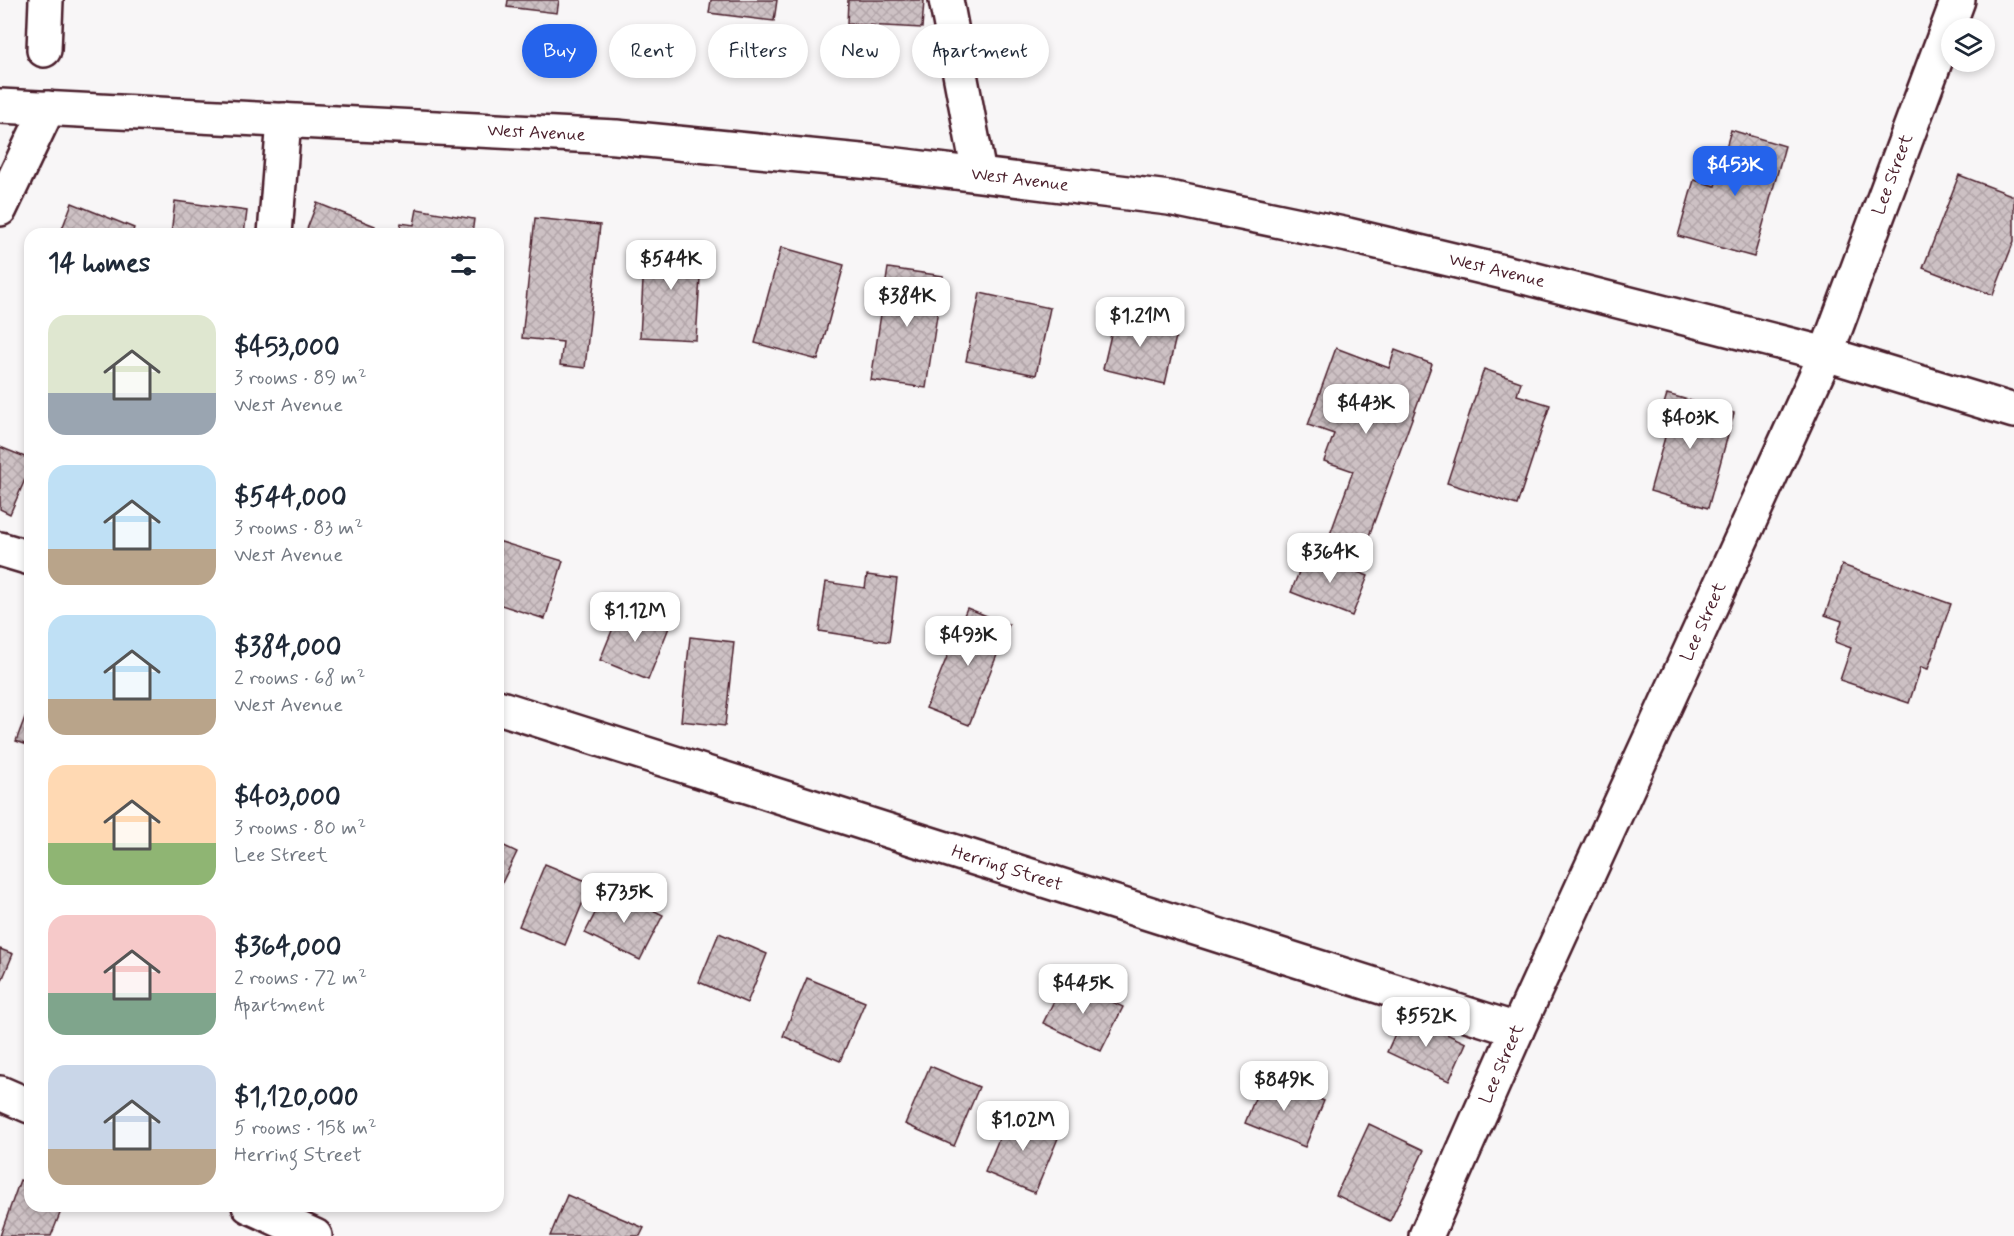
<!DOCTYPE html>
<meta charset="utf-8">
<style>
body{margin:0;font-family:Mynerve,sans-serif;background:#f2f2f3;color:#1f2937;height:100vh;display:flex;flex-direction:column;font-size:22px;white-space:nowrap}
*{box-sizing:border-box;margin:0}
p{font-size:20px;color:#747a83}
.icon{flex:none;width:33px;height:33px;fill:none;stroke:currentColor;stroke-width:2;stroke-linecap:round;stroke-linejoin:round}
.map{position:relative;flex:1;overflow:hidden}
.details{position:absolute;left:24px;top:228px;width:480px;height:984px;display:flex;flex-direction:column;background:#fff;border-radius:18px;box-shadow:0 3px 9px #0003}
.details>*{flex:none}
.banner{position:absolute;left:522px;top:24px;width:570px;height:54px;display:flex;gap:12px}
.tools{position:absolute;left:1941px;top:18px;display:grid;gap:12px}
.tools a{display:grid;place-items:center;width:54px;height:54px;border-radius:50%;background:#fff;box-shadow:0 3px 9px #0003;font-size:30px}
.price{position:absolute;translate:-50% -51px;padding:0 14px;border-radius:12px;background:#fff;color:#222;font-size:20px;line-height:39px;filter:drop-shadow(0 2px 3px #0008)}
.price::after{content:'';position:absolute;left:50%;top:36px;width:18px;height:14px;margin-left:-9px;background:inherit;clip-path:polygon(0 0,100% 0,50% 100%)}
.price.selected{background:#2563eb;color:#fff}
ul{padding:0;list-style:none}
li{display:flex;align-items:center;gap:18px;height:150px;padding:0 24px}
li span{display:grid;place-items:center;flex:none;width:168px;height:120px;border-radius:18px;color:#555}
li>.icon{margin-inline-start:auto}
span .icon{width:72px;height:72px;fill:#fffc;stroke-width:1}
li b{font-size:26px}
h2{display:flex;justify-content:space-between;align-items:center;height:72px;padding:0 24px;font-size:26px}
.tag{padding:0 21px;border-radius:27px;background:#fff;box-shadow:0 3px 9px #0003;font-size:21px;line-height:54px}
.tag.selected{background:#2563eb;color:#fff}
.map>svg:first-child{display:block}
.building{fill:url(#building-cross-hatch);stroke:#4a1f2b;stroke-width:1.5}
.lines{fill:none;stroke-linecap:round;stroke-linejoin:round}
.minor-casing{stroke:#4a1f2b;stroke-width:38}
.major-casing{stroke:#4a1f2b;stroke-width:38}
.minor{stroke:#fff;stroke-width:33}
.major{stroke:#fff;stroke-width:33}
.labels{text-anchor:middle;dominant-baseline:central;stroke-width:4.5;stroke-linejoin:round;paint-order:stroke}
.street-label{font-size:18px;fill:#4a1f2b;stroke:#fff}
</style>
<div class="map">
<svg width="2014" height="1236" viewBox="0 0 2014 1236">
<defs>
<pattern id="building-cross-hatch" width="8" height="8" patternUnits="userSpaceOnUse" patternTransform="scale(1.5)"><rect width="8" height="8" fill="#cdc1c4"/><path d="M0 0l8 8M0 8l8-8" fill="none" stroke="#b2a5a9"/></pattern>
</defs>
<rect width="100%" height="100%" fill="#f8f6f7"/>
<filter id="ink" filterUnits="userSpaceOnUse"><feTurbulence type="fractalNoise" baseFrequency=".0167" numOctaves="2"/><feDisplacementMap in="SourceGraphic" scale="12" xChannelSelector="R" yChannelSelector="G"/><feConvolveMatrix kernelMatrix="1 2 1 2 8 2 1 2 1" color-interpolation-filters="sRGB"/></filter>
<g filter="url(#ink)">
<!-- building -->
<g class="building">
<path d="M508,0H559L557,13L507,7Z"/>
<path d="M711,0H777L774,21L709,13Z"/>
<path d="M848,0H924L922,28L847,24Z"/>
<path d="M1731,130L1785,146L1754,257L1678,236L1694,180L1715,186Z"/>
<path d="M1959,175L2014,196V241L1993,295L1923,268Z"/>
<path d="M175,201L247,211L244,234H171Z"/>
<path d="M72,203L134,228L132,234H60Z"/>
<path d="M317,203L375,226L372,234H305Z"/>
<path d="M417,209L474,219L472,234H399L401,223L414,225Z"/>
<path d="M535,218L600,225L585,368L560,365L563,342L522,338Z"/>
<path d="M645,243L702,246L696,340L640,337Z"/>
<path d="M781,247L844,265L818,360L755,343Z"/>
<path d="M888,268L943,276L926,388L871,380Z"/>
<path d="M980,293L1050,308L1036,375L966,361Z"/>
<path d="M1116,313L1178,328L1165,384L1103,369Z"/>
<path d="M1336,348L1389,368L1395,350L1432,364L1359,563L1324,551L1353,471L1324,461L1334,434L1308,425Z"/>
<path d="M1484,369L1521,382L1517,395L1550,405L1517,505L1447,483Z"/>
<path d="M1667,394L1734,413L1708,508L1650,491L1665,437L1655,434Z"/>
<path d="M0,447L30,459V468L10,514L0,509Z"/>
<path d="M498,541L563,561L545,619L498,604Z"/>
<path d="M1307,552L1368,576L1352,616L1291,592Z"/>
<path d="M1842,565L1951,604L1928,669L1921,667L1909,703L1840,680L1851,648L1835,642L1842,621L1825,615Z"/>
<path d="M867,575L897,579L889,642L819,631L826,582L865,588Z"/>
<path d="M622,606L670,625L648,680L600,660Z"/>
<path d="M967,608L1009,625L969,725L926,708Z"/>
<path d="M690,637L734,642L725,726L681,721Z"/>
<path d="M30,704V746L16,741Z"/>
<path d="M498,843L517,852L498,891Z"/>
<path d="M545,864L591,883L565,945L519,926Z"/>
<path d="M608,888L663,915L640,960L585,933Z"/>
<path d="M719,933L767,954L747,1003L699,982Z"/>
<path d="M0,949L13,954L0,985Z"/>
<path d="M807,978L865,1002L840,1061L783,1036Z"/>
<path d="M1065,979L1123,1007L1101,1051L1043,1023Z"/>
<path d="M1404,1014L1466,1043L1449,1081L1387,1052Z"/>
<path d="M930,1066L979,1087L954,1146L905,1124Z"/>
<path d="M1264,1076L1324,1101L1305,1147L1245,1123Z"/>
<path d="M1011,1110L1061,1131L1035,1193L985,1172Z"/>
<path d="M1369,1124L1424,1150L1390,1221L1336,1195Z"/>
<path d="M20,1180L30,1184V1206H63L51,1236H0Z"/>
<path d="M567,1195L644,1228L640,1236H550Z"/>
</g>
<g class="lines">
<defs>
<g id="minor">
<path d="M946,0L979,174"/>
<path d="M44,50L46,0"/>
<path d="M0,209L48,108"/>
<path d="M275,234L284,120"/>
<path d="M0,549L30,558"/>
<path id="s1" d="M498,707L1517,1030"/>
<path d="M0,1093L30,1106"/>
<path d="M249,1206L315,1236"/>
<path id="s2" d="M1426,1236L1517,1030L1826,354L1958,0"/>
</g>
<g id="major">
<path id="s3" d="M0,106L616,137L881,163L1169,198L1348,235L1520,276L1826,354L2014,411"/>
</g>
</defs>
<!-- minor casing -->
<use href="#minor" class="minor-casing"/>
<!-- major casing -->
<use href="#major" class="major-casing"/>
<!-- minor -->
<use href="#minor" class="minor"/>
<!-- major -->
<use href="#major" class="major"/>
</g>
</g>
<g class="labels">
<!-- street labels -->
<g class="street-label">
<text stroke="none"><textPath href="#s3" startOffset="537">West Avenue</textPath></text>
<text stroke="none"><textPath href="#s2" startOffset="1160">Lee Street</textPath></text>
<text stroke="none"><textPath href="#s3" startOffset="1023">West Avenue</textPath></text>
<text stroke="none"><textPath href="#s3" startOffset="1509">West Avenue</textPath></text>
<text stroke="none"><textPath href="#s2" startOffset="674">Lee Street</textPath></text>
<text stroke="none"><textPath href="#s1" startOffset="534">Herring Street</textPath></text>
<text stroke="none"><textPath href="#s2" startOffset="188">Lee Street</textPath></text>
</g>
</g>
</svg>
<div class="tools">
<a><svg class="icon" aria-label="layers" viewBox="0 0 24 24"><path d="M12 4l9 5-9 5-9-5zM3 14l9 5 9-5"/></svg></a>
</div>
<b class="price selected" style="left:1735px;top:197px">$453K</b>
<b class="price" style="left:671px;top:291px">$544K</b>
<b class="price" style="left:907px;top:328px">$384K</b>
<b class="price" style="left:1140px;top:348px">$1.21M</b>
<b class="price" style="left:1366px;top:435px">$443K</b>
<b class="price" style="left:1690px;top:450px">$403K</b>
<b class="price" style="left:1330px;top:584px">$364K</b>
<b class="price" style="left:635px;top:643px">$1.12M</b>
<b class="price" style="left:968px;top:667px">$493K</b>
<b class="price" style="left:624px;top:924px">$735K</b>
<b class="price" style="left:1083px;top:1015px">$445K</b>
<b class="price" style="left:1426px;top:1048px">$552K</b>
<b class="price" style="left:1284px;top:1112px">$849K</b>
<b class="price" style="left:1023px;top:1152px">$1.02M</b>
<div class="banner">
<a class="tag selected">Buy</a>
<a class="tag">Rent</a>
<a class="tag">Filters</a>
<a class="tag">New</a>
<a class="tag">Apartment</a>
</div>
<section class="details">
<h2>14 homes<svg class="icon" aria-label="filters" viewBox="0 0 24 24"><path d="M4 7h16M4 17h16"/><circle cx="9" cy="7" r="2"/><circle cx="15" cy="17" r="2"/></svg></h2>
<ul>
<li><span style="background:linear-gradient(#dfe7d0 65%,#9aa5b1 0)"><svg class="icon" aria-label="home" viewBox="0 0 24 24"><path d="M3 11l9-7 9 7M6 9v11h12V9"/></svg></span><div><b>$453,000</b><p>3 rooms · 89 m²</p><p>West Avenue</p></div></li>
<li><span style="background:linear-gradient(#bfe0f5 70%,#b9a48a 0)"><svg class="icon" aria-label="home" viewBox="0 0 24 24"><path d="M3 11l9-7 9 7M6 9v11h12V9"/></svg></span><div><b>$544,000</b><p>3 rooms · 83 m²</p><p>West Avenue</p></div></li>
<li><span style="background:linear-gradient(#bfe0f5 70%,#b9a48a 0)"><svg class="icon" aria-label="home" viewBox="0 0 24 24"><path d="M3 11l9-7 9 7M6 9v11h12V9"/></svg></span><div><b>$384,000</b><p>2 rooms · 68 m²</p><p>West Avenue</p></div></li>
<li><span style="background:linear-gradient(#ffd9b3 65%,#8fb573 0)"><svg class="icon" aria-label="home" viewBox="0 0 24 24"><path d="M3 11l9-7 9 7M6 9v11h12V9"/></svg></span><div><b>$403,000</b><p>3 rooms · 80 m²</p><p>Lee Street</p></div></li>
<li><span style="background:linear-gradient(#f6c9c9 65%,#7fa58c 0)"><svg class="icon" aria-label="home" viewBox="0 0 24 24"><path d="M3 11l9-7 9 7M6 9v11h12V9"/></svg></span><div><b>$364,000</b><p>2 rooms · 72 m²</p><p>Apartment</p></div></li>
<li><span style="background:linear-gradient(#c9d6e8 70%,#b9a48a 0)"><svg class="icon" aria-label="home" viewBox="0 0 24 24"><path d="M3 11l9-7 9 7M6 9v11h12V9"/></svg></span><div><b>$1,120,000</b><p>5 rooms · 158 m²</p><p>Herring Street</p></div></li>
</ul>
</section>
</div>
